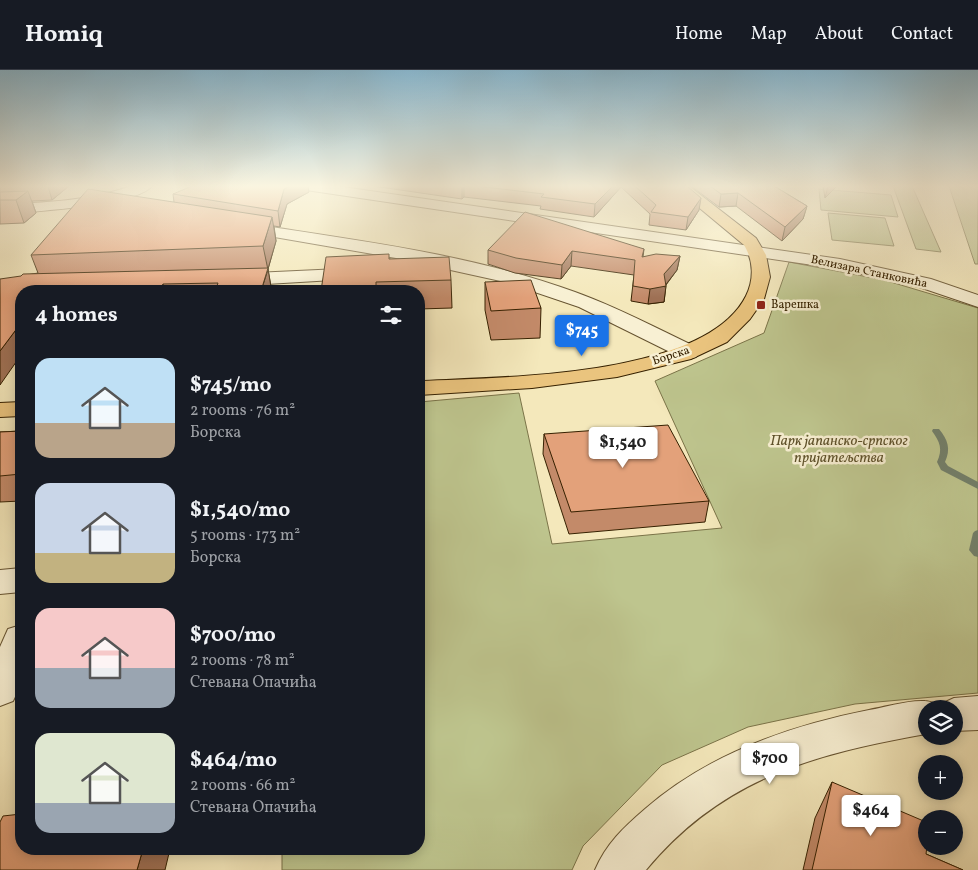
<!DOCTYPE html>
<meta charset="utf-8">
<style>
body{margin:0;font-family:Vollkorn,serif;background:#20242c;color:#f1f3f6;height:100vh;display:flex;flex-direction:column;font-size:19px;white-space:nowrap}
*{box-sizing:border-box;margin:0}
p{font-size:16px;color:#9ea1a6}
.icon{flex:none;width:28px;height:28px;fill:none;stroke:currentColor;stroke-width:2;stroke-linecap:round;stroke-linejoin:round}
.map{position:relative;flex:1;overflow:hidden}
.sheet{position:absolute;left:15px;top:215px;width:410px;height:570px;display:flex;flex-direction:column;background:#171b24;border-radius:20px;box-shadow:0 2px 12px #0003}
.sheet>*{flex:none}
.fabs{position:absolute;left:918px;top:630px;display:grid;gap:10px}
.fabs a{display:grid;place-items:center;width:45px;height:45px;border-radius:50%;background:#171b24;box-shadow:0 2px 12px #0003;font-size:25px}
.price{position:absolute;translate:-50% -42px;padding:0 11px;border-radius:5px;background:#fff;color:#222;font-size:16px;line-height:32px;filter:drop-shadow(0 1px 2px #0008)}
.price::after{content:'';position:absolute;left:50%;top:30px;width:15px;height:11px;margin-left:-8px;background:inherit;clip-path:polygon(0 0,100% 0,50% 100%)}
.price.on{background:#1a73e8;color:#fff}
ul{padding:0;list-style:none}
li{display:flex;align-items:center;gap:15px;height:125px;padding:0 20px}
li span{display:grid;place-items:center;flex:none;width:140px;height:100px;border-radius:15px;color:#555}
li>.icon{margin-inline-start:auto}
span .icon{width:60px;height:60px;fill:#fffc;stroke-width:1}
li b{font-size:21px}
h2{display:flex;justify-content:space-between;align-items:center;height:60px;padding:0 20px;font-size:21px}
header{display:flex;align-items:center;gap:30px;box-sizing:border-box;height:70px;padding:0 25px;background:#171b24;border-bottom:1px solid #363941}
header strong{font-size:24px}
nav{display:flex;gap:28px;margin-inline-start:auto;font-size:18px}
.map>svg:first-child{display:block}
.green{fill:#bec58e;stroke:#7a7348}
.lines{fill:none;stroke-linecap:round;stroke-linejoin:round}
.stream{fill:#73806b;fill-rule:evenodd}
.minor-casing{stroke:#665330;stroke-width:2}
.major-casing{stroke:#362101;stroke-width:2}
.minor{fill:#f8f0d3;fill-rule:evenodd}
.major{fill:#eac47e;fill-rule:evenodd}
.wall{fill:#c38a69;stroke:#362101}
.shaded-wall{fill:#9f7155;stroke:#362101}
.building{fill:#e3a17a;stroke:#362101}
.poi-dot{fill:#8f2418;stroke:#f8f0d3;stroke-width:2}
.labels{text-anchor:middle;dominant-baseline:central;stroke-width:5;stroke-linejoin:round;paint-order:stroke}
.far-street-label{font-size:12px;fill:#362101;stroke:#f8f0d3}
.far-poi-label{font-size:12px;fill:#362101;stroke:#f8f0d3;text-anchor:start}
.park-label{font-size:15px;font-style:italic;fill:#5f522b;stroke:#f8f0d3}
</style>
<header>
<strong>Homiq</strong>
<nav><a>Home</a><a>Map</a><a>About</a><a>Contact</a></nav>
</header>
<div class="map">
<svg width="978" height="800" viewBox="0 0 978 800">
<rect width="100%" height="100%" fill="#f4e8bb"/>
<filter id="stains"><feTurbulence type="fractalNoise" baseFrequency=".004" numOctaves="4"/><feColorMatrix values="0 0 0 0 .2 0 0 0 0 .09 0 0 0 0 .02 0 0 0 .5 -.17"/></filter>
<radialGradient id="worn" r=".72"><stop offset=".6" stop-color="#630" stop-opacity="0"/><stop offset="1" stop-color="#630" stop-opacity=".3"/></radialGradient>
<!-- green -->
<g class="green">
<path d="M893,116H912L941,182L916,179Z"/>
<path d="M949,116H978V194H975Z"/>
<path d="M819,119L891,125L898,147L821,140Z"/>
<path d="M828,143L885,148L894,176L832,170Z"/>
<path d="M789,192L884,210L978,238V623L855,634L748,657L662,695L583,776L572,800H282V779H419V332L519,323L552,474L722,458L655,311L764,263Z"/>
</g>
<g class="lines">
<!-- stream -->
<g class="stream">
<path d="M933,359H939C948,370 951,379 945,392L948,396L978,412V419L941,400L937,392C943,379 940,372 932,361Z"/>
<path d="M978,460V487L974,486L969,480L973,463L975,461Z"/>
</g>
<defs>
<g id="minor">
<path d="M131,116H152C137,136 27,142 0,144V134C44,133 89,131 131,116Z"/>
<path d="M299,116H336L840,189L931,209L978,225V237L919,217L840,199L306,120L301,119Z"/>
<path d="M239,152C352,170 468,183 575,222C617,237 656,258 696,277L699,282L696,287L688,289L680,287L579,237L505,212L396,188L233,160L231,157L233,154Z"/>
<path d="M361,198L367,200L370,204L367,208L234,216L227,214L225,210L227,206L234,204Z"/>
<path d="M21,498V522L0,524V500Z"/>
<path d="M21,555V614L13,631L0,636V577L8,559Z"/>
<path d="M978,626V660L954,661V639H926V664C814,684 722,708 646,800H595C606,774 624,757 645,739C708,684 788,656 869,640C886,637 907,630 925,631C930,631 935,634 939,635L954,628Z"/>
</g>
<g id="major">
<path d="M673,116H689L756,168L766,185L770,207L764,229L750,249L727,272L691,289L617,307L532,318L419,325V311C500,307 705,308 746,226C754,210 754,191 744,175Z"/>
<path d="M21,332V346L0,347V333Z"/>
</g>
</defs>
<!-- minor casing -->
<use href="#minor" class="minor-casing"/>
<!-- major casing -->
<use href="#major" class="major-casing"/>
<!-- minor -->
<use href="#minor" class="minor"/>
<!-- major -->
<use href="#major" class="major"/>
</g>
<!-- wall -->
<g class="wall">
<path d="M0,116H69L52,130L32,131L36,143L24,153L0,154Z"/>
<path d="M373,116H687L699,140L686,160L649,155L650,144L621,117L594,147L540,139L541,136L464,127L462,129Z"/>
<path d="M691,116H774L807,136L803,149L782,171L736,136L719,137Z"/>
<path d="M823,116H837L825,128Z"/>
<path d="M309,122L287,134L280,157L274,156L276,171L268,199L271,217L270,221H21V206L38,203L31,185L174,132L173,124Z"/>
<path d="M644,179L643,187L680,186L677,200L666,215L664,232L648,234L631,231L634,205L571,196L561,209L515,203L488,194V180Z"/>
<path d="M390,189L451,210L452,238L419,239V221H321Z"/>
<path d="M485,212L541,238L540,268L491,270L485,240Z"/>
<path d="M21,361V431L0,432V362Z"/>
<path d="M544,364L709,431L705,452L569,464L543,384Z"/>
<path d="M832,712L926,784L963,800H803L815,748Z"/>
</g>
<!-- shaded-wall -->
<g class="shaded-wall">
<path d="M48,116H69L52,130Z"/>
<path d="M290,116H308L309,122L287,134L280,157L278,141L284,119Z"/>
<path d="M462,116H464V127L462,129Z"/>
<path d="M613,116H622L621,117L594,147L595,134Z"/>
<path d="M828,116H837L825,128Z"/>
<path d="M28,121L36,143L24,153L16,130Z"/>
<path d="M738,123L736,136L719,137L721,124Z"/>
<path d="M701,128L699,140L686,160L688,147Z"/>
<path d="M807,136L803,149L782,171L785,157Z"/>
<path d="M272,147L276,171L268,199L271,217L270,221H261L268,200L263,176Z"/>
<path d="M572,181L571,196L561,209L562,195Z"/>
<path d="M680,186L677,200L664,217L666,216L664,232L648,234L650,219L664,204Z"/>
<path d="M163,214L165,221H162L161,217Z"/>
<path d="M21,253V285L0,315V281Z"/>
<path d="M143,779H170L165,800H137Z"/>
</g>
<!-- building -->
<g class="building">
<path d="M192,116H290L284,119L278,141L173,124Z"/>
<path d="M476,116H613L595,134L541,127L544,124Z"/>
<path d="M635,116H687L701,128L688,147L651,142L656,135Z"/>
<path d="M710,116H774L807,136L785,157L738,123L721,124Z"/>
<path d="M88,119L272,147L263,176L31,185Z"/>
<path d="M28,121L16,130H0V122Z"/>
<path d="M525,142L644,179L642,187L656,184L680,186L664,204L666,216L650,219L633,216L635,190L572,181L562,195L516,188L488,180Z"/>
<path d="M389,184V189L449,187L451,210L376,212V221H321L326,187Z"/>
<path d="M268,198L261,221H215L218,213L163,214L161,217H152L150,221H21V253L0,281V209L21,206L23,204Z"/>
<path d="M531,210L541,238L491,241L485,212Z"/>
<path d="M668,355L709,431L571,442L544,364Z"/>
<path d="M21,361V404L0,406V362Z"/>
<path d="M832,712L926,752V776H927L926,784L963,800H812Z"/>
<path d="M21,744V779H143L137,800H0V752L3,746Z"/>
</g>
<!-- sky -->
<linearGradient id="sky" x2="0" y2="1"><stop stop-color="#89b9d2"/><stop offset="0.51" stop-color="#faf5e0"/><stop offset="1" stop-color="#faf5e0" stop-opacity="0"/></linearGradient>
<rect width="978" height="228" fill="url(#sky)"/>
<!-- markers -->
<rect class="poi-dot" x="756" y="230" width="10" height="10" rx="2.5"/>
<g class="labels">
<!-- far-street labels -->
<g class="far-street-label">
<text transform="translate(869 202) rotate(12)">Велизара Станковића</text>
<text transform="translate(671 286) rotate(-18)">Борска</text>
</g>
<!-- far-poi labels -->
<g class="far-poi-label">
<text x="771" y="235">Варешка</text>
</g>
<!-- park labels -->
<g class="park-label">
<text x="839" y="371">Парк јапанско-српског<tspan x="839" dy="17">пријатељства</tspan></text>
</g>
</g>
<rect width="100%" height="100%" filter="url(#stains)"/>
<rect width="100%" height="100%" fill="url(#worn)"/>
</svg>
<div class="fabs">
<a><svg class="icon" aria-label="layers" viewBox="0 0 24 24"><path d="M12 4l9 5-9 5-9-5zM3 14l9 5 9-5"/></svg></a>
<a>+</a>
<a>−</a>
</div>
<b class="price on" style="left:582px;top:287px">$745</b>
<b class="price" style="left:623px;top:399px">$1,540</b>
<b class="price" style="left:770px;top:715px">$700</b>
<b class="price" style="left:871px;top:767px">$464</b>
<section class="sheet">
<h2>4 homes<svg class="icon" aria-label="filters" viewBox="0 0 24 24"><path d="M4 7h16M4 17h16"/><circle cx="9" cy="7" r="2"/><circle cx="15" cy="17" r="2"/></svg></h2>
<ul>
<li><span style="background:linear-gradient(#bfe0f5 65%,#b9a48a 0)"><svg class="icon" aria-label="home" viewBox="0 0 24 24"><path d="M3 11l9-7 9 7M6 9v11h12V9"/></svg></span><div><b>$745/mo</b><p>2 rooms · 76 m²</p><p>Борска</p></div></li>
<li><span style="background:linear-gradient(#c9d6e8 70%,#c2b280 0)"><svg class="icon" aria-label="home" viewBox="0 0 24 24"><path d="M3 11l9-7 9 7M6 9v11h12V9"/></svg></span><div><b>$1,540/mo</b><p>5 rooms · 173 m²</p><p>Борска</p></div></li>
<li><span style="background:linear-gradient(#f6c9c9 60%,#9aa5b1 0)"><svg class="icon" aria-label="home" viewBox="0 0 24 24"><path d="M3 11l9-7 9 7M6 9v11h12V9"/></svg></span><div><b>$700/mo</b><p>2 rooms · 78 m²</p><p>Стевана Опачића</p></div></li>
<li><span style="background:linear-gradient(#dfe7d0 70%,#9aa5b1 0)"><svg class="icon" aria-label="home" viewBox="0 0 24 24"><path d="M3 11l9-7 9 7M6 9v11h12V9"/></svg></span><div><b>$464/mo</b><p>2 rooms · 66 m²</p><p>Стевана Опачића</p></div></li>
</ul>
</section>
</div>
